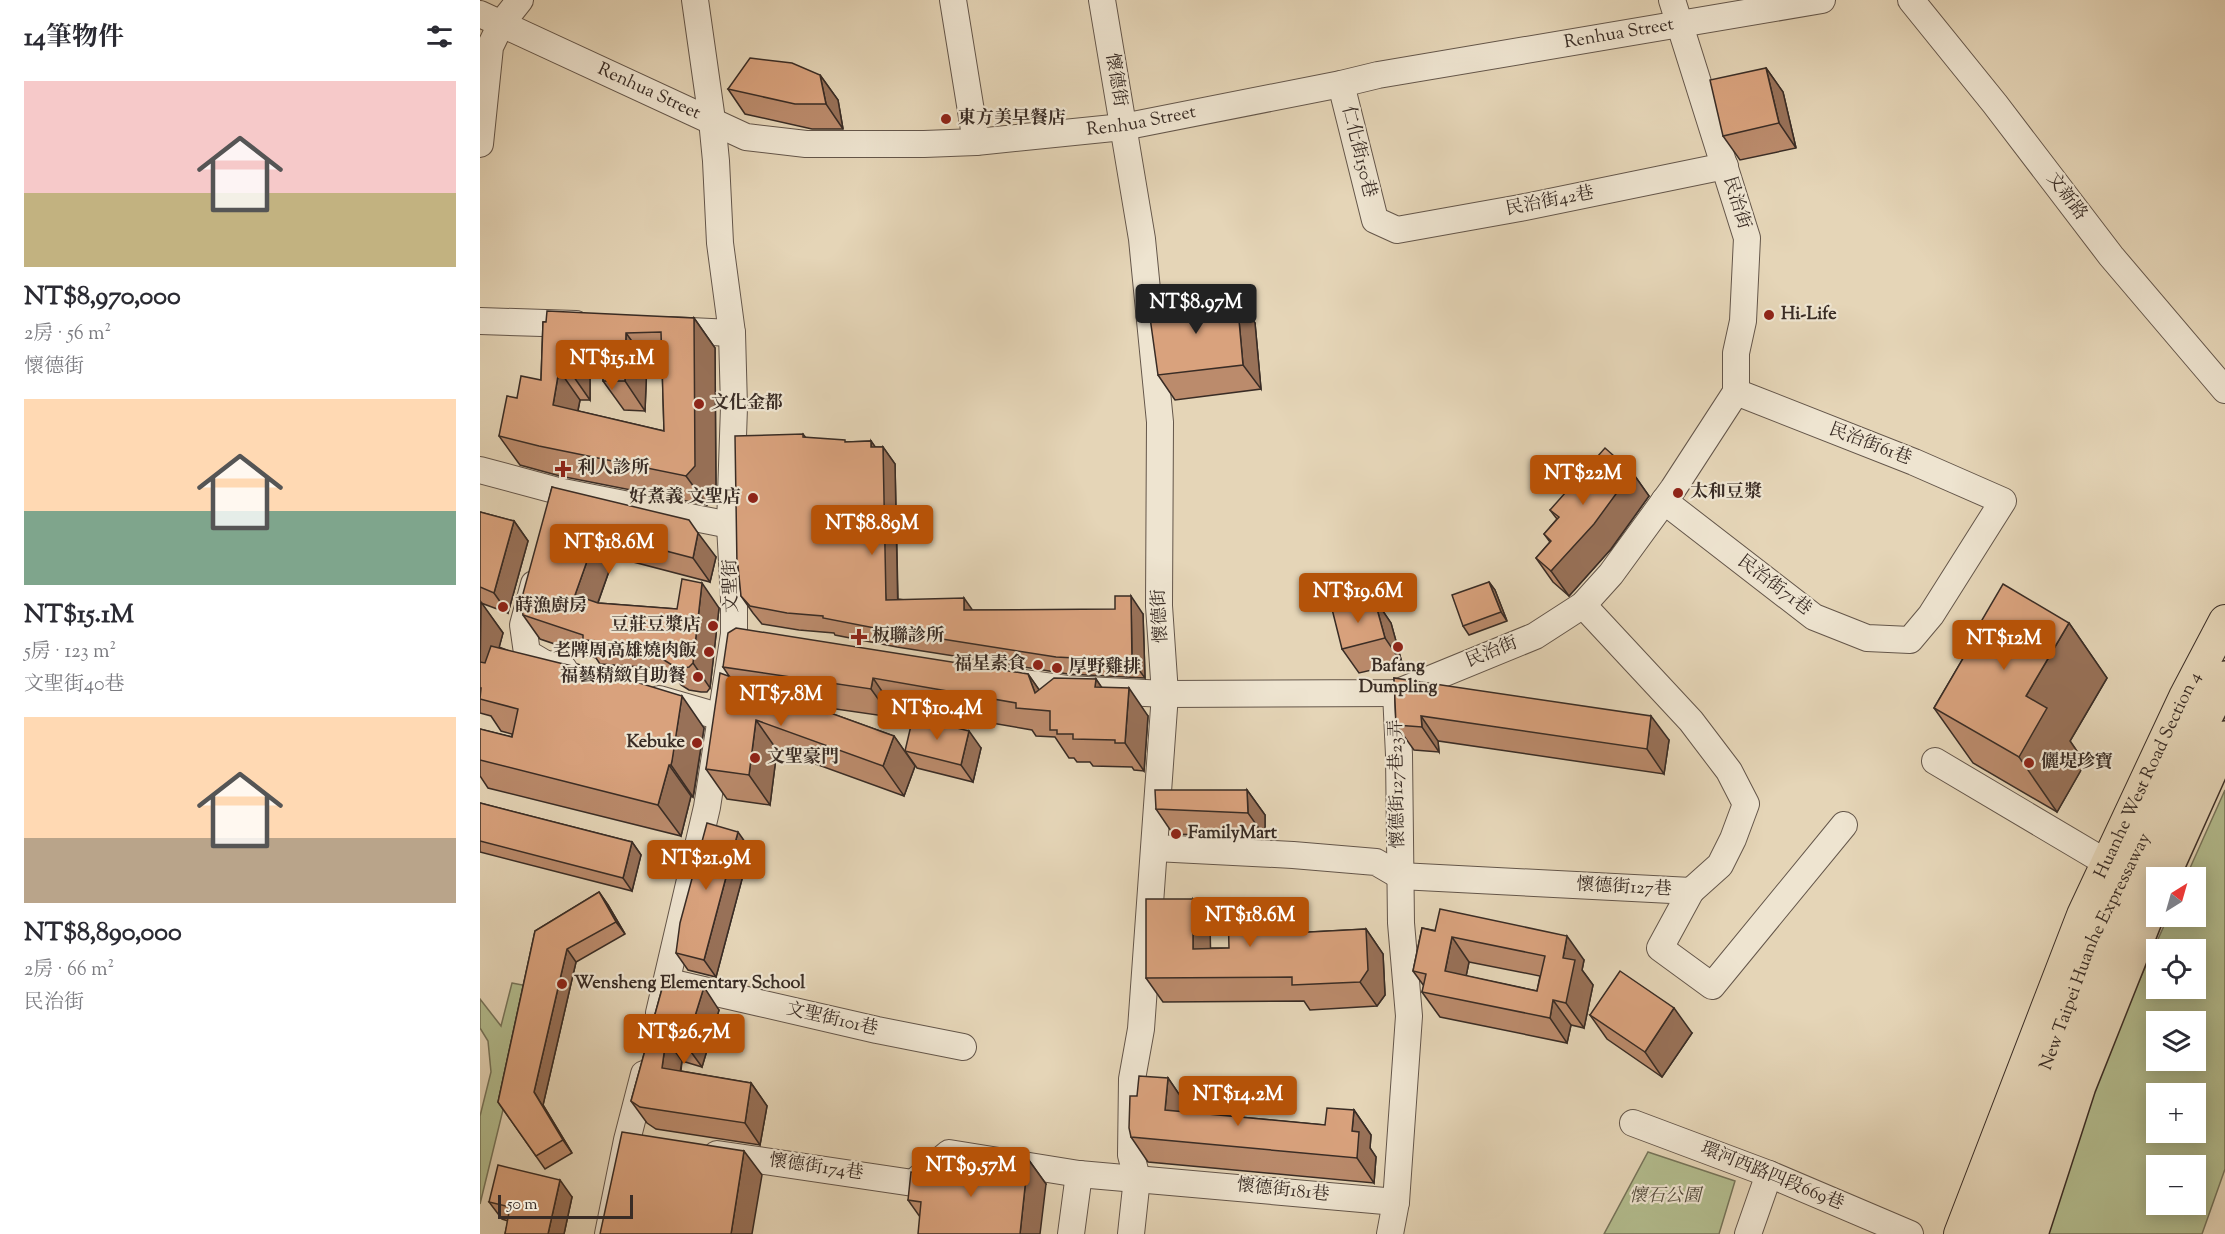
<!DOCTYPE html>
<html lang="zh-TW">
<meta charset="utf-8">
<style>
body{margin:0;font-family:"Sorts Mill Goudy","Noto Serif TC",serif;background:#f7f7f7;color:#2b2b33;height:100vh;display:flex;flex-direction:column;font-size:22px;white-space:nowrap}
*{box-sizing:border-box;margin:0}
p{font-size:20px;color:#7c7c81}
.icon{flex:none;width:33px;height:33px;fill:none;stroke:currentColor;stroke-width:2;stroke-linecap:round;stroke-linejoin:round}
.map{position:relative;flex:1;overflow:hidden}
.sheet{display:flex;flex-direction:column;background:#fff;width:480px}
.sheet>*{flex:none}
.needle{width:39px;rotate:37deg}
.tools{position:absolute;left:1666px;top:867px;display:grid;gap:12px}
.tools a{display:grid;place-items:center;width:60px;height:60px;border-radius:0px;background:#fff;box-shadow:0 3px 15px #0003;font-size:30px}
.scale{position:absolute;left:18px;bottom:15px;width:135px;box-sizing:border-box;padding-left:6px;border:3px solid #392c25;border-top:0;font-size:16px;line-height:21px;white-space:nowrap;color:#392c25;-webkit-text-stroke:4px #eee4d0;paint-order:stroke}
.price{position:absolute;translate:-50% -51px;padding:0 14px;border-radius:6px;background:#b45309;color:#fff;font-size:20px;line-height:39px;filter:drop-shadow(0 2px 3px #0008)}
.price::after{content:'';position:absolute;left:50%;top:36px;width:18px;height:14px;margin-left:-9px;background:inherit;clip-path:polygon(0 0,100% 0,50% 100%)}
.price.active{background:#222;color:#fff}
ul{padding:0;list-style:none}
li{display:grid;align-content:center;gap:12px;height:318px;padding:0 24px}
li span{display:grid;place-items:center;height:186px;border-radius:0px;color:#555}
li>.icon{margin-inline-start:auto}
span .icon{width:108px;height:108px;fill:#fffc;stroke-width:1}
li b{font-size:26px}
h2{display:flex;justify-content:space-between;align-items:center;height:72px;padding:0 24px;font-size:26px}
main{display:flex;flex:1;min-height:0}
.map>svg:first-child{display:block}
.green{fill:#b3bd8f;stroke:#76745a;stroke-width:1.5;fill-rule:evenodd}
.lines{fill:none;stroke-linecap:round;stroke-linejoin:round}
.minor-casing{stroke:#64564a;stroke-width:28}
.major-casing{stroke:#392c25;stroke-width:34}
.highway-casing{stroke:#392c25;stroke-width:36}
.minor{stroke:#eee4d0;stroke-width:26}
.major{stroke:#e5d5b7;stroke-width:32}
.highway{stroke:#e5d5b7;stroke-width:33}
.wall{fill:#bb8b6c;stroke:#392c25;stroke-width:1.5;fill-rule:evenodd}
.shaded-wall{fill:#987158;stroke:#392c25;stroke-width:1.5}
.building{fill:#d9a27d;stroke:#392c25;stroke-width:1.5;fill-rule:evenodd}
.poi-dot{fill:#8f2418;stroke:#eee4d0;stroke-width:2}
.labels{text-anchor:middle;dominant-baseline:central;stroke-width:4.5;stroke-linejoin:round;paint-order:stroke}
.street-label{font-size:18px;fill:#392c25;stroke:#eee4d0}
.poi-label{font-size:18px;font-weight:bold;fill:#392c25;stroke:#eee4d0;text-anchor:start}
.park-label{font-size:18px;font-style:italic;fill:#51493a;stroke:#eee4d0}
</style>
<main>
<section class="sheet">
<h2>14筆物件<svg class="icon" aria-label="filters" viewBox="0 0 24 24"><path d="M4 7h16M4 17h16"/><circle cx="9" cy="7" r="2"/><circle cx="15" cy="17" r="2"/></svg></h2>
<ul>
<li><span style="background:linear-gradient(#f6c9c9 60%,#c2b280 0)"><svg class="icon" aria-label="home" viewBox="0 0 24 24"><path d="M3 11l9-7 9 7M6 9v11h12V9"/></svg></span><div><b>NT$8,970,000</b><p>2房 · 56 m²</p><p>懷德街</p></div></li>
<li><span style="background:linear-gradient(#ffd9b3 60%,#7fa58c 0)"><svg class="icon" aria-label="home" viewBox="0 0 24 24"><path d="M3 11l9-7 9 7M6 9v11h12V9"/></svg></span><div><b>NT$15.1M</b><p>5房 · 123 m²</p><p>文聖街40巷</p></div></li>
<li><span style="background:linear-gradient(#ffd9b3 65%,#b9a48a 0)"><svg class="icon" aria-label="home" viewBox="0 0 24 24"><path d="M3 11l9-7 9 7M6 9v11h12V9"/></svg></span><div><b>NT$8,890,000</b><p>2房 · 66 m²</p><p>民治街</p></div></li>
</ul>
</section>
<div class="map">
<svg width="1745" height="1234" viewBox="0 0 1745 1234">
<rect width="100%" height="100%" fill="#e5d5b7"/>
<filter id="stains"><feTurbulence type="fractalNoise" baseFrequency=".00333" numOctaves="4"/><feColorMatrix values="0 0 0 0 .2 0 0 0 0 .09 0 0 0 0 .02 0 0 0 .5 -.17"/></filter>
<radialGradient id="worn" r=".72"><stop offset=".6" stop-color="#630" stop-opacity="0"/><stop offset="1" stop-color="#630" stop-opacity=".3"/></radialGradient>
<!-- green -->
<g class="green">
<path d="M1745,790V1169L1722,1234H1563L1616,1076L1688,917L1716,916V878L1706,877ZM1677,950H1716V988H1677ZM1677,1022H1716V1060H1677ZM1677,1094H1716V1132H1677ZM1677,1166H1716V1204H1677Z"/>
<path d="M32,983L53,987L0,1204V1116L11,1072L8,1041L0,1028V999L21,1026Z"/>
<path d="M1168,1152L1255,1181L1239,1234H1124Z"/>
</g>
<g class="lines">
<defs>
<g id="minor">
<path d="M473,0L496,142"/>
<path d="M622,0L662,239L680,422L679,606L685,694L661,1029L652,1079L651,1155L657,1178L651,1234"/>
<path d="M1431,0L1515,104L1631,256L1745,390"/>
<path id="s1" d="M0,14L266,137L326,144H444L496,142L643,127L861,84L898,75L1342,0"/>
<path d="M861,84L895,220L917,230L1040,208L1245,166"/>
<path d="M0,144L10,47L21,24L40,0"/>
<path d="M0,321L96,324"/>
<path d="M189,330L252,333"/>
<path d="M0,470L78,491L250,525"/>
<path d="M1184,501L1334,617L1387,638L1430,640L1451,615L1523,501L1434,462L1256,392"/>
<path d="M54,584L43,625L47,653L64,663L84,669"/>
<path d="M1103,605L1211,721L1249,771L1266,804L1253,839L1240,865L1211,891"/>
<path d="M522,680L587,689L685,694L916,693L1055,636L1103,605L1131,574L1193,489L1256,392V353L1263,321L1267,238L1192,0"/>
<path d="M916,693L919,755L921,923L929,1016L916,1202"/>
<path d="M179,699L241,717"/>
<path d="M1455,761L1627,863"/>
<path d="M675,848L813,855L896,862L920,876L1211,891L1180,948L1232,986L1364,825"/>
<path d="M193,983L397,1030L483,1047"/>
<path d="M179,1013L227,807L254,634V599L250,525L254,407L252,333L240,243L236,161L232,120L215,0"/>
<path d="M1153,1123L1289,1174L1430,1234"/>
<path d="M237,1154L433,1183L469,1153L599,1174L916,1202L910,1234"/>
<path d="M128,1234L147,1140L164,1074"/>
<path d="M591,1234L599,1174"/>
<path d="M1268,1234L1289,1174"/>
</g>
<g id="major">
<path id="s2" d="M1480,1234L1603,915L1705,697L1745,621"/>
<path d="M1534,1234L1578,1097L1633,947L1671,870"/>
</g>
<g id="highway">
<path d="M1682,878L1745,738"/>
<path id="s3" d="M1506,1234L1613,942L1745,678"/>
<path d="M1551,1234L1599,1086L1677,890"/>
</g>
</defs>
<!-- minor casing -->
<use href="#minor" class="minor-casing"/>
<!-- major casing -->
<use href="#major" class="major-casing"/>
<!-- highway casing -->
<use href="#highway" class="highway-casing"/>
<!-- minor -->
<use href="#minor" class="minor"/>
<!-- major -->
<use href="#major" class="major"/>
<!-- highway -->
<use href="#highway" class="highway"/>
</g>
<!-- wall -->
<g class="wall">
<path d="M1286,68L1303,92L1316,148L1260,160L1243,136Z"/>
<path d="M340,75L358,100L363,129H332L265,114L248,89Z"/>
<path d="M757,298L775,323L781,389L695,400L678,375Z"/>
<path d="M214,318L235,348L236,495L227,505L80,476L40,465L19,436L37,398L61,380L63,322ZM167,362H182L184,431L98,411L100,400H110V377H123V381L144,410L165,411Z"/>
<path d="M323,434L326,438L367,442L391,441L395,447H403L415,464L418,599L492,610L663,614L665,678L588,674L417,647L355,635L354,633L319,630L282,624L273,613L261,596L259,569L257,566Z"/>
<path d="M1152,472L1169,496L1131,549L1089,596L1073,582L1056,558L1070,542L1064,534L1077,519L1070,510Z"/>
<path d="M72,487L236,557L230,582L134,557L118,603L197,609L239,608L230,688L227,692H221L209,690L201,685L190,669L120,664L116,658L60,639L43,615Z"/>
<path d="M0,512L34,521L48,541L28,613L1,603L23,633L19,647L224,728L214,793L213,797L211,796L201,836L8,788L0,776V729L32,737V734L21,731L11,716L0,713Z"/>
<path d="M1009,582L1015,590L1027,621L989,635L983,626Z"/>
<path d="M894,598L911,623L922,663L879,673L862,649Z"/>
<path d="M1589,623L1627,678L1590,741L1605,763L1577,812L1493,763L1454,708L1494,640L1492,637Z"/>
<path d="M243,667L548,674L559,690L616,679L621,687L668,716L664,771L654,770L652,767L613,766L610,762H597L594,758H589L575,737L556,736L552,730L412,706L411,717L328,705L414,736L435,766L424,796L297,750L290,805L247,799L226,769L249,676Z"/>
<path d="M914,678L1189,740L1184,774L958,741L959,752L934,750L916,725Z"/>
<path d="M501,748L493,782L437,768L425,751Z"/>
<path d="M767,790L785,815V837L693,834L676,809Z"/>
<path d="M0,803L152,842L161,855L152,891L0,852Z"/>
<path d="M270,849L236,977L208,970L196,953Z"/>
<path d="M119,892L128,905L145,934L96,962L63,1105L92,1153L65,1169L18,1102L55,931Z"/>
<path d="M792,908L809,933L886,929L903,954L905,995L897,1006L830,1010L824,1001L683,1002L666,978L730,923V948H749Z"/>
<path d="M942,928L1104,960L1102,970L1113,985L1104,1028L1091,1025L1087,1043L960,1017L942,992L944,986L933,971ZM989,962L1060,976L1057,991L986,976Z"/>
<path d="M185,978L239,1010L222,1067L202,1061L201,1071L271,1083L287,1106L280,1145L176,1129L167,1123L151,1101Z"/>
<path d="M1110,1015L1212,1033L1182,1077L1127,1039Z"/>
<path d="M688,1078L705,1103V1112L845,1125L874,1110L891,1135L890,1148L896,1157L894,1183L668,1162L651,1137L657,1096Z"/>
<path d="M548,1159L566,1184L440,1217L428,1200L445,1173L505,1172Z"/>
<path d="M92,1197L84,1234H25L28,1221L22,1219L9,1202Z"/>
</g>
<!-- shaded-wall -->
<g class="shaded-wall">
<path d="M1286,68L1303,92L1316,148L1299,123Z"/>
<path d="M340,75L358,100L363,129L346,104Z"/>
<path d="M757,298L775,323L781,389L763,365Z"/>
<path d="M214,318L235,348L236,495L227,505L206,476Z"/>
<path d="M146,333L167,362L165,411L145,381Z"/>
<path d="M90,347L110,377V400L89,370Z"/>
<path d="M79,370L100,400L93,434L73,405Z"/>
<path d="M391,441L403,458V447L415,464L418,617L406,600Z"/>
<path d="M1152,472L1169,496L1131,549L1089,596L1071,571Z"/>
<path d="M34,521L48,541L28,613L14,593Z"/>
<path d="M117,533L134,557L112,619L95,595Z"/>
<path d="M218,533L236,557L230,582L213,558Z"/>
<path d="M1009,582L1015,590L1027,621L1021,612Z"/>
<path d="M222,583L239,608L230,688L213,663Z"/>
<path d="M651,596L663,614L665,678L652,661Z"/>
<path d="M484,598L496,615L484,610Z"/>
<path d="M894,598L911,623L922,663L905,638Z"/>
<path d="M1,602L23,633L8,689L0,678Z"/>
<path d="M1589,623L1627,678L1590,741L1605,763L1577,812L1539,757L1546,696Z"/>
<path d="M548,674L567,701L555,693Z"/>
<path d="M393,678L412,706L411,717L391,689Z"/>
<path d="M616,679L635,707L615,687Z"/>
<path d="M649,688L668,716L664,771L645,743Z"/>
<path d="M202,696L224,728L213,797L191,765Z"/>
<path d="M941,716L958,741L959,752L942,727Z"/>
<path d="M1171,716L1189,740L1184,774L1167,749Z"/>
<path d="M276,720L297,750L290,805L269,775Z"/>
<path d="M489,731L501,748L493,782L481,765Z"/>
<path d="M414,736L435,766L424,796L403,766Z"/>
<path d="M189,765L211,796L201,836L178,805Z"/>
<path d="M767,790L785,815V837L768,813Z"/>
<path d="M258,832L270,849L236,977L224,960Z"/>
<path d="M152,842L161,855L152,891L143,878Z"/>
<path d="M119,892L128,905L145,934L136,922Z"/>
<path d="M713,899L730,923L731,973L713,949Z"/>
<path d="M792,908L810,933L793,934Z"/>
<path d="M886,929L903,954L905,995L897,1006L880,982Z"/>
<path d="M1087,936L1104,960L1102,970L1113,985L1104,1028L1086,1003L1083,958Z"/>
<path d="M972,937L989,962L982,996L965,971Z"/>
<path d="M87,949L96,962L63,1105L92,1153L83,1140L54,1092Z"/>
<path d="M224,987L239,1010L222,1067L206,1045Z"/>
<path d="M1073,1000L1091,1025L1087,1043L1070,1018Z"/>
<path d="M1194,1008L1212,1033L1182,1077L1165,1052Z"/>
<path d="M186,1039L202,1061L197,1090L182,1068Z"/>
<path d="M688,1078L705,1103L703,1135L685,1110Z"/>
<path d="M271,1083L287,1106L280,1145L265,1123Z"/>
<path d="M874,1110L891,1135L890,1148L896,1157L894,1183L877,1158L872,1131Z"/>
<path d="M264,1151L282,1175L272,1234H251Z"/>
<path d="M548,1159L566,1184L560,1234H540Z"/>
<path d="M80,1180L92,1197L84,1234H68Z"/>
</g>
<!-- building -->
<g class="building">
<path d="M270,58L312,63L340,75L346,104H315L248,89Z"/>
<path d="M1286,68L1299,123L1243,136L1230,80Z"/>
<path d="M757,298L763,365L678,375L668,303Z"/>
<path d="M67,311L214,318L215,466L206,476L59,446L19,436L27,396L37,398L41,376L61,380L63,322H66ZM181,332L184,431L73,405L79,370H89L90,347L124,348L123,381H145L146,333Z"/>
<path d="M323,434V437L365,440V442L391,441V447H403L406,600L484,598V610L635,609V596H651L652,661L576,657L405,630L343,618V616L307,613L270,606L261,596L258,566H257L255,436Z"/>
<path d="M1125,448L1152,472L1114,524L1071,571L1056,558L1071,541L1064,534L1079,517L1070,510Z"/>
<path d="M72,487L209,520L218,533L213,558L117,533L95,595L118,603L197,609L202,579L222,583L213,663L209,667L203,668L192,665L184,660L186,645L103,640V635L43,615L41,601Z"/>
<path d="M0,512L34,521L14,593L0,587Z"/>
<path d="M1009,582L1021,612L983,626L972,595Z"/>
<path d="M1523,584L1589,623L1546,696L1567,708L1539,757L1454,708L1495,638L1492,637Z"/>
<path d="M894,598L905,638L862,649L852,609Z"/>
<path d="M256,628L548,674L555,693L574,678L616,679L615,687L649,688L645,743H635V740L593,739V734H577V730H570V711L536,708V703L393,678L391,689L243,667L248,633Z"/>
<path d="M11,646L96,667L97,664L202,696L192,761L191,765H189L178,805L0,760V729L32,737L38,709L0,699L1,688H0V662L5,663Z"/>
<path d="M240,673L414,736L403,766L276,720L269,775L226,769Z"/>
<path d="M914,678L1171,716L1167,749L941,716L942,727L916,725Z"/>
<path d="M433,717L489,731L481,765L425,751Z"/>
<path d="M675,790H767L768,813L676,809Z"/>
<path d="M0,803L152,842L143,878L0,841Z"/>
<path d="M227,823L258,832L224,960L196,953L200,923Z"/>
<path d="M119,892L136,922L87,949L54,1092L83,1140L56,1156L18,1102L55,931Z"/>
<path d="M666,899H713V949L749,948L748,909L792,908L793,934L886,929L888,970L880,982L812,985V977L666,978Z"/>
<path d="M960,909L1087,936L1083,958L1095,960L1086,1003L1073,1000L1070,1018L942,992L946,974L933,971L942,928L955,931ZM972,937L1065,956L1057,991L965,971Z"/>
<path d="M1140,971L1194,1008L1165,1052L1110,1015Z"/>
<path d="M185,978L224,987L206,1045L186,1039L182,1068L271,1083L265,1123L160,1107L151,1101Z"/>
<path d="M659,1076L688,1078L685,1110L845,1125L847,1108L874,1110L872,1131L879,1132L877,1158L651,1137L649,1128L650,1096H657Z"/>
<path d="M142,1132L264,1151L251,1234H120Z"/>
<path d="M507,1154L548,1159L540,1234H438L441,1202L428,1200L431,1172L445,1173L446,1165L505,1172Z"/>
<path d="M18,1165L80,1180L68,1234H25L30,1207L9,1202Z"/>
</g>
<!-- markers -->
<g class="poi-dot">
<circle cx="466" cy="119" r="6"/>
<circle cx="1289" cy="315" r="6"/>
<circle cx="219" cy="404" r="6"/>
<path d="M80 460h6v6h6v6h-6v6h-6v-6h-6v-6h6z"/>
<circle cx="1198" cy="493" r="6"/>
<circle cx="273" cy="498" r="6"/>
<circle cx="23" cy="607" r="6"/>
<circle cx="233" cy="626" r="6"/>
<path d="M376 628h6v6h6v6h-6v6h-6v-6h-6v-6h6z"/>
<circle cx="918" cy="647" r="6"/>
<circle cx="229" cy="652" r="6"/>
<circle cx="558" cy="665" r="6"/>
<circle cx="577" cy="668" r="6"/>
<circle cx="218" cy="677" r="6"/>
<circle cx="217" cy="743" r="6"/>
<circle cx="275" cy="758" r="6"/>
<circle cx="1549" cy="763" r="6"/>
<circle cx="696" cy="834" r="6"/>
<circle cx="82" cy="984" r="6"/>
</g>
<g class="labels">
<!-- street labels -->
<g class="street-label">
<text stroke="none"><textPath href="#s1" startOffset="1176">Renhua Street</textPath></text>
<text transform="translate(635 80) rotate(81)">懷德街</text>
<text stroke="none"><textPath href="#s1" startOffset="186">Renhua Street</textPath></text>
<text stroke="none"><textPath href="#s1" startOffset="690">Renhua Street</textPath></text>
<text transform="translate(878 152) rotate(76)">仁化街150巷</text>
<text transform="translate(1586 197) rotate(53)">文新路</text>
<text transform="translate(1070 202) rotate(-11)">民治街42巷</text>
<text transform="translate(1256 203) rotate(73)">民治街</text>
<text transform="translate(1390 445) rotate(21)">民治街61巷</text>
<text transform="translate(252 586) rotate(-92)">文聖街</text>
<text transform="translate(1294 586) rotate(37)">民治街71巷</text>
<text transform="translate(681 616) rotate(-93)">懷德街</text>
<text transform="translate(1012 653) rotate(-22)">民治街</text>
<text stroke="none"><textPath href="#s2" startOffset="496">Huanhe West Road Section 4</textPath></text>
<text transform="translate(918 784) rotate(-91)">懷德街127巷23弄</text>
<text transform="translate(1144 888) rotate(3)">懷德街127巷</text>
<text stroke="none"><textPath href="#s3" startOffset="303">New Taipei Huanhe Expressaway</textPath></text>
<text transform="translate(352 1020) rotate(13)">文聖街101巷</text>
<text transform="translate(336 1168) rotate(8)">懷德街174巷</text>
<text transform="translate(1292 1177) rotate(22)">環河西路四段669巷</text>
<text transform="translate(803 1191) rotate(6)">懷德街181巷</text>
</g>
<!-- poi labels -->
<g class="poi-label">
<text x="478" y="119">東方美早餐店</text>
<text x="1301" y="315">Hi-Life</text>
<text x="231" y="404">文化金都</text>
<text x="97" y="469">利人診所</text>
<text x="1210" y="493">太和豆漿</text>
<text x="261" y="498" text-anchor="end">好煮義 文聖店</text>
<text x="35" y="607">蒔漁廚房</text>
<text x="221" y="626" text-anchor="end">豆莊豆漿店</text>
<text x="392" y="637">板聯診所</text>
<text x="217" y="652" text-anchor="end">老牌周高雄燒肉飯</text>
<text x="546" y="665" text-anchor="end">福星素食</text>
<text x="918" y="667" text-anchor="middle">Bafang<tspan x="918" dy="21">Dumpling</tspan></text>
<text x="589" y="668">厚野雞排</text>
<text x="206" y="677" text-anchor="end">福藝精緻自助餐</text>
<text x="205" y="743" text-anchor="end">Kebuke</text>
<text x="287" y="758">文聖豪門</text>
<text x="1561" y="763">儷堤珍寶</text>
<text x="708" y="834">FamilyMart</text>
<text x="94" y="984">Wensheng Elementary School</text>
</g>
<!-- park labels -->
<g class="park-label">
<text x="1185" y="1197">懷石公園</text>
</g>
</g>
<rect width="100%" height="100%" filter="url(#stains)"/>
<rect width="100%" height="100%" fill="url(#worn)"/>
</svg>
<div class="tools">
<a><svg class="needle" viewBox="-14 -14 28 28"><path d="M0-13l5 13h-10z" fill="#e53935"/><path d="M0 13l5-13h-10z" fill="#7c7c81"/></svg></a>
<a><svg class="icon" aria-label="locate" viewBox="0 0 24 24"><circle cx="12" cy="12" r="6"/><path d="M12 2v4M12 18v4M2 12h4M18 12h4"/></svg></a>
<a><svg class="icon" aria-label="layers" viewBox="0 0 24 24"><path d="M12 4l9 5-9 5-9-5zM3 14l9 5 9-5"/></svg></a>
<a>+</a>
<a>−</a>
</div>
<div class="scale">50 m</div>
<b class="price active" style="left:716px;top:335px">NT$8.97M</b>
<b class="price" style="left:132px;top:391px">NT$15.1M</b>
<b class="price" style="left:1103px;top:506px">NT$22M</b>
<b class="price" style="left:392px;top:556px">NT$8.89M</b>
<b class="price" style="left:129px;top:575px">NT$18.6M</b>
<b class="price" style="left:878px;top:624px">NT$19.6M</b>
<b class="price" style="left:1524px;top:671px">NT$12M</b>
<b class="price" style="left:301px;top:727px">NT$7.8M</b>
<b class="price" style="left:457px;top:741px">NT$10.4M</b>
<b class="price" style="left:226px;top:891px">NT$21.9M</b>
<b class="price" style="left:770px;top:948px">NT$18.6M</b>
<b class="price" style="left:204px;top:1065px">NT$26.7M</b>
<b class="price" style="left:758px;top:1127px">NT$14.2M</b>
<b class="price" style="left:491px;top:1198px">NT$9.57M</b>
</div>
</main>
